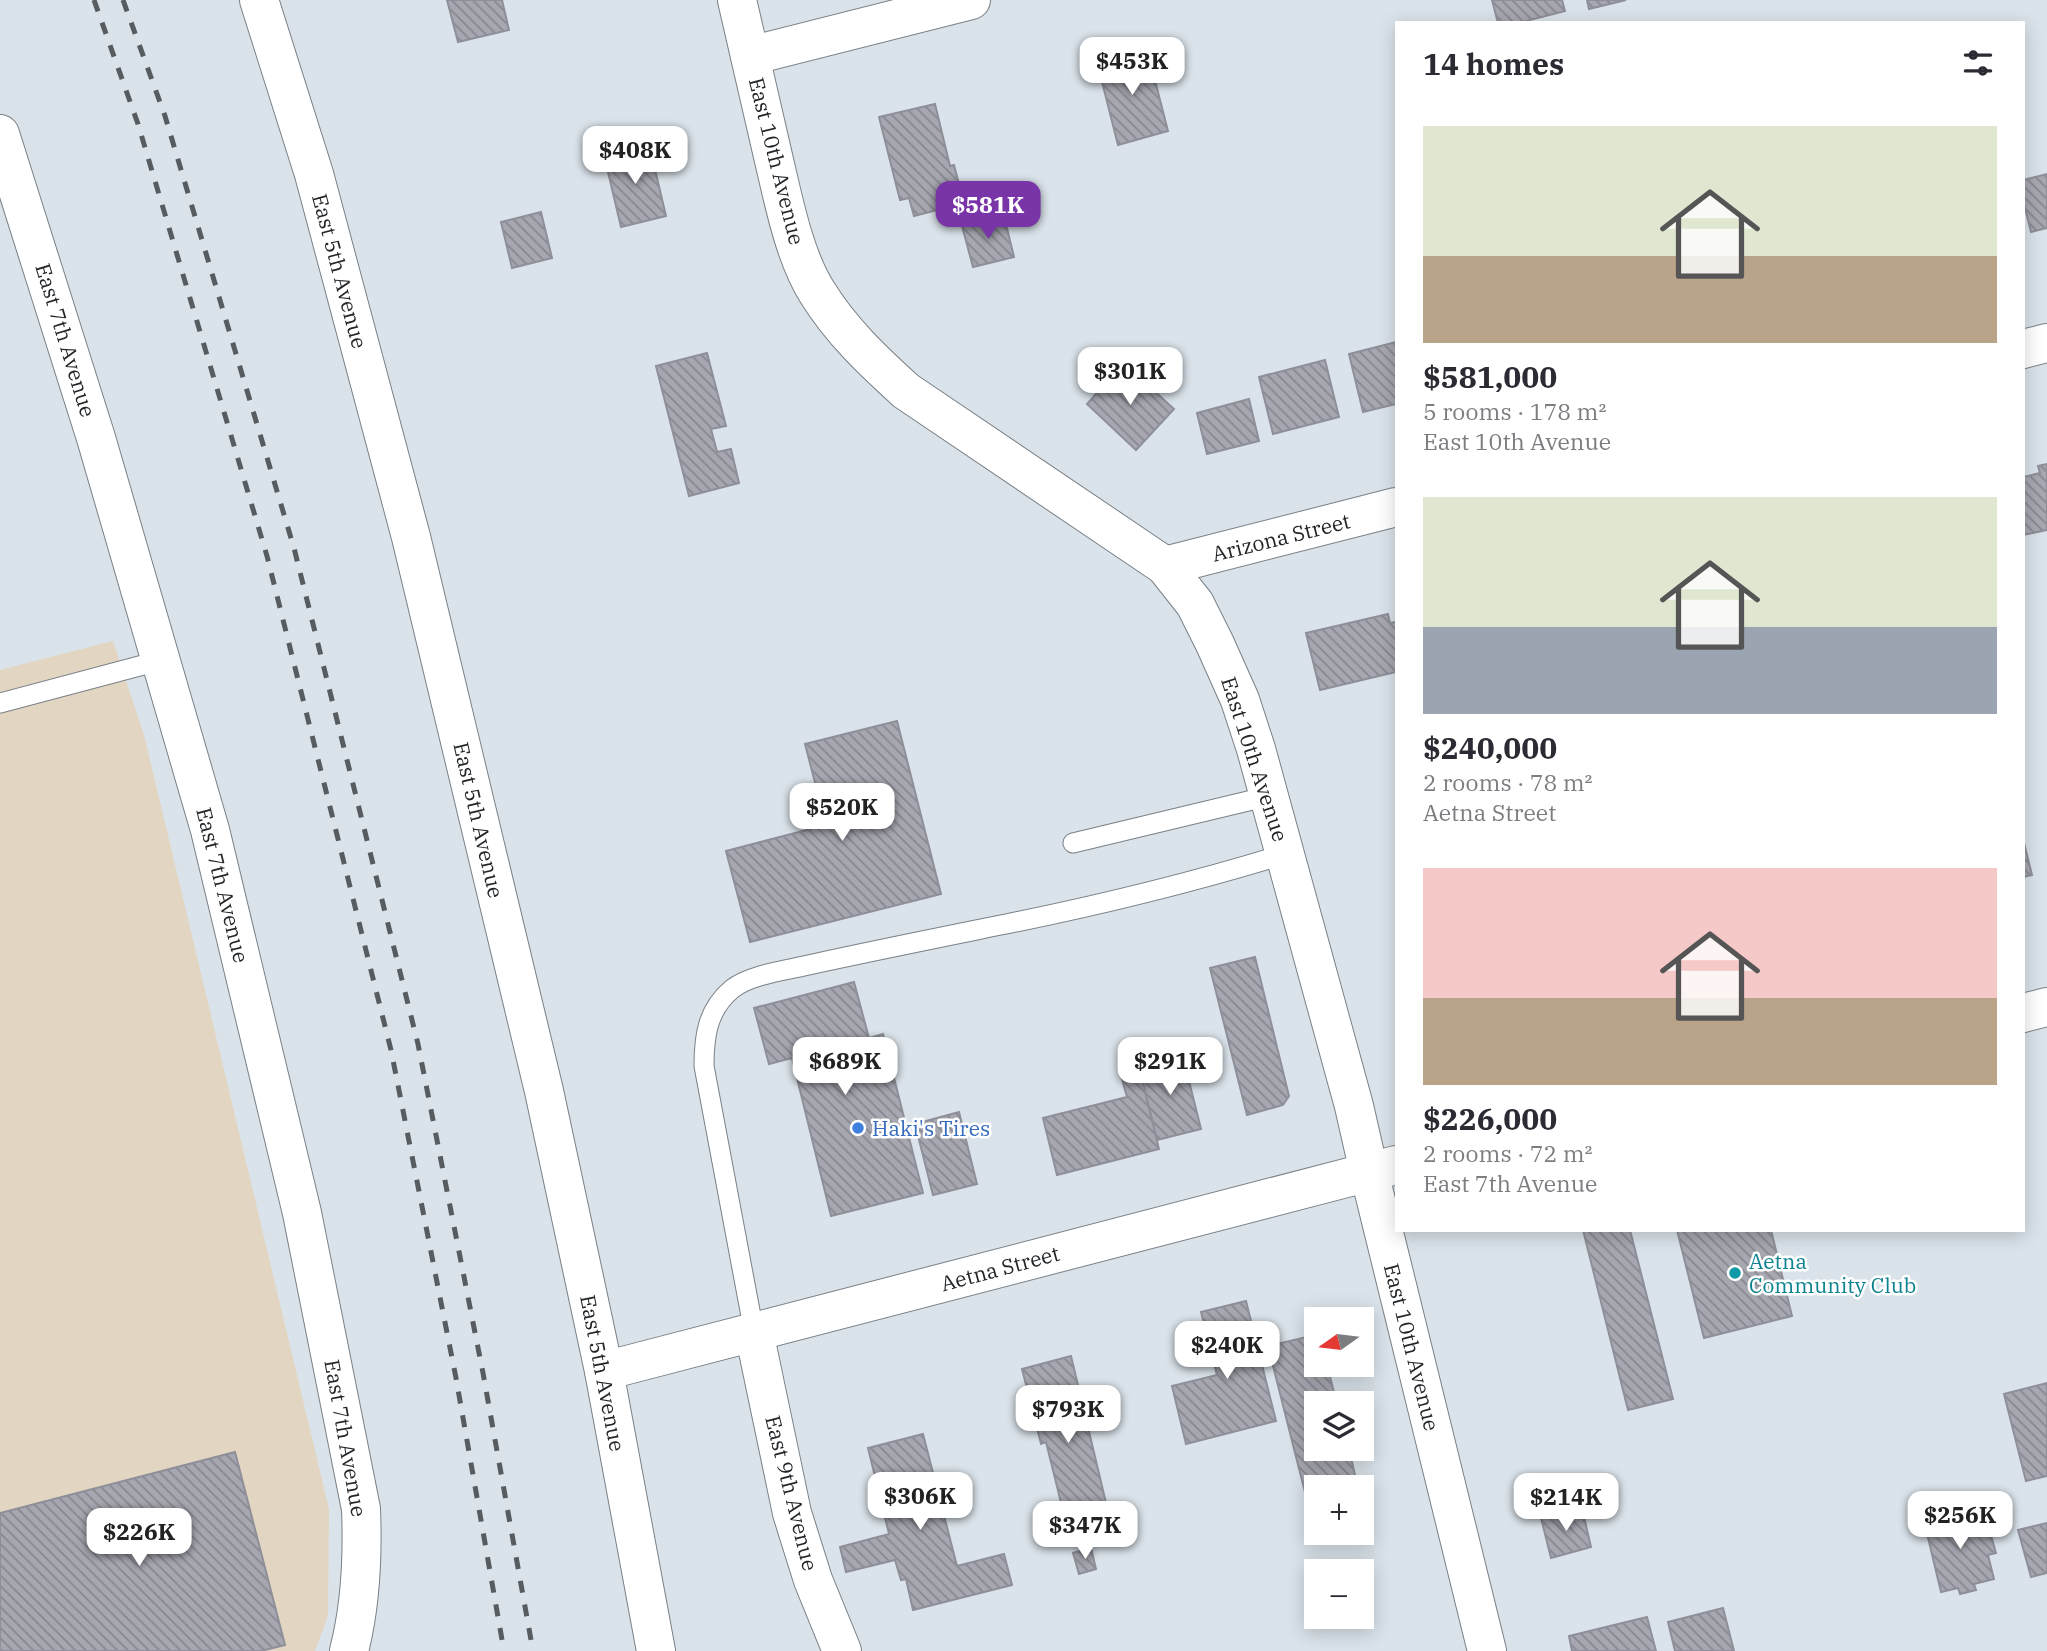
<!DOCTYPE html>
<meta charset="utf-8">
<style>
body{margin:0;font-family:"IBM Plex Serif",serif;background:#f7f7f7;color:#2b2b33;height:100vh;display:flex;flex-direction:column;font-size:26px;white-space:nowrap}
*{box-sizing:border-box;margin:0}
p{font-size:23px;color:#7c7c81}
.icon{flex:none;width:38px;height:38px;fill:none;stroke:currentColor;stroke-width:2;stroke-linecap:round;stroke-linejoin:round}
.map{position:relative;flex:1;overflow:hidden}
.drawer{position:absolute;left:1395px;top:21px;width:630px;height:1211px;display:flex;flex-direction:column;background:#fff;border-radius:0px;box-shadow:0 4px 18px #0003}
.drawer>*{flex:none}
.needle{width:46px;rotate:256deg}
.buttons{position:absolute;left:1304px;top:1307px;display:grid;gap:14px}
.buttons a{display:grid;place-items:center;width:70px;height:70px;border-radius:0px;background:#fff;box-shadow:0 4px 18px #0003;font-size:35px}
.price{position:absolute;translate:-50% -60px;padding:0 16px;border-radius:14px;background:#fff;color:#222;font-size:23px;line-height:46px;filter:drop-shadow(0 2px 4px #0008)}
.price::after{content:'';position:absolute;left:50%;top:42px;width:21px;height:16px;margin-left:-10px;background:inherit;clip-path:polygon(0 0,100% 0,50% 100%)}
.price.current{background:#7935a8;color:#fff}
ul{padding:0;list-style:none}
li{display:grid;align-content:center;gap:14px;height:371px;padding:0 28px}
li span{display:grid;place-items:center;height:217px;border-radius:0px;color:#555}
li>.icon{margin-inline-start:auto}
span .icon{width:126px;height:126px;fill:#fffc;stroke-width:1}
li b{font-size:30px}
h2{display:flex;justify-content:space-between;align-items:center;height:84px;padding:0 28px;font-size:30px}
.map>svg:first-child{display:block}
.industrial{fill:#e2d6c2}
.building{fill:url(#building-back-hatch);stroke:#8e8f99;stroke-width:2}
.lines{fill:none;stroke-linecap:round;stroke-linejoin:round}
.service-casing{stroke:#798087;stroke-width:21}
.minor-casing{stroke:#798087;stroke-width:40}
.tertiary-casing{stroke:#798087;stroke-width:40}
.primary-casing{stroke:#798087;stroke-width:40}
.service{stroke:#fff;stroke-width:19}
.minor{stroke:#fff;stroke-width:38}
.tertiary{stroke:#fff;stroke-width:38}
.primary{stroke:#fff;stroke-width:38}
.rail{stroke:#575c60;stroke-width:5;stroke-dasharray:12 12;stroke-linecap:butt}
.shop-dot{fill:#3f7fe0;stroke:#fff;stroke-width:2.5}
.culture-dot{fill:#0f9aa8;stroke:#fff;stroke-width:2.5}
.labels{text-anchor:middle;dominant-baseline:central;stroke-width:5;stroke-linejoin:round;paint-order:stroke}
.street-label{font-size:21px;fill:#232629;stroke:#fff}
.shop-label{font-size:21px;fill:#366cbe;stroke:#fff;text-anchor:start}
.culture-label{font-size:21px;fill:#0d838f;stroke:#fff;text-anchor:start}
</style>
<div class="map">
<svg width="2047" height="1651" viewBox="0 0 2047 1651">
<defs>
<pattern id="building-back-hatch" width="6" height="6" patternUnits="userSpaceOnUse" patternTransform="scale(1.75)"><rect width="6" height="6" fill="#a6a7b0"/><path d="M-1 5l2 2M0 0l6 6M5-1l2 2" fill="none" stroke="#87888f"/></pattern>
</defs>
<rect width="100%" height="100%" fill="#dae3ea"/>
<!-- industrial -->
<path class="industrial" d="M113,641L144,735L329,1509L328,1616L315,1651H0V670Z"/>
<!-- building -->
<g class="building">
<path d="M447,0H502L509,30L458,42Z"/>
<path d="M1492,0H1562L1565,11L1526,21V23H1498Z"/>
<path d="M1587,0H1626L1589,9Z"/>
<path d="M1141,48L1143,59L1149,57L1168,131L1118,145L1099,70L1105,68L1103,57Z"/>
<path d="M935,104L950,166L954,165L964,203L914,216L909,198L900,200L879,117Z"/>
<path d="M649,144L666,216L621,227L604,155Z"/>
<path d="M2047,174V228L2031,232L2023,200V180Z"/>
<path d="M541,212L552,258L512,268L501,222Z"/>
<path d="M1004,216L1014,257L973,267L962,226Z"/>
<path d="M1396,342V404L1363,412L1349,354Z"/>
<path d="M707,353L726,426L711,429L717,452L731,449L739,483L689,496L656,366Z"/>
<path d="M1325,360L1339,417L1273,434L1259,377Z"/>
<path d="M1124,363L1174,409L1136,450L1087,404Z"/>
<path d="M1249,399L1259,441L1207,454L1197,413Z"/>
<path d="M2047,464V530L2023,535V477L2040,473L2038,466Z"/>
<path d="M1388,614L1390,623L1396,622V672L1320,690L1306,633Z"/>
<path d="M897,721L941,894L750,942L726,851L826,825L805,744Z"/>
<path d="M2023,839L2032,875L2023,877Z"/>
<path d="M1255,957L1289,1096L1283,1105L1247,1115L1210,968Z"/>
<path d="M854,982L869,1038L883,1034L923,1193L831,1216L792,1058L769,1064L754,1008Z"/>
<path d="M1182,1053L1201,1129L1157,1140L1138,1064Z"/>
<path d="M1139,1067L1159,1149L1057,1175L1043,1118L1127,1097L1120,1072Z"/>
<path d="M959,1112L977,1184L933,1195L915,1124Z"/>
<path d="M1583,1230H1630L1673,1399L1628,1410Z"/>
<path d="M1677,1230H1771L1792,1316L1704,1338Z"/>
<path d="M1246,1301L1276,1421L1186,1444L1172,1386L1217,1375L1201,1312Z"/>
<path d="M1311,1336L1316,1338V1365H1327L1337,1404H1316V1449H1349L1358,1488H1316V1510L1310,1512L1268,1346Z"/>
<path d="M1071,1356L1112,1528L1070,1539L1046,1442L1041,1444L1022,1369Z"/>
<path d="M2047,1383V1476L2026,1481L2004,1394Z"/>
<path d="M923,1434L957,1566L1004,1554L1012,1585L913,1610L906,1579L901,1580L895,1560L846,1572L840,1547L889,1534L868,1448Z"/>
<path d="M235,1452L285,1645L261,1651H0V1513Z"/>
<path d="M1582,1508L1591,1547L1551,1558L1541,1518Z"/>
<path d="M1977,1508L1983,1534L1990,1532L1996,1553L1988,1555L1994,1579L1974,1584L1976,1590L1960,1594L1958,1588L1941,1592L1924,1521Z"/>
<path d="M2047,1523V1573L2031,1577L2018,1530Z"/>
<path d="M1091,1548L1096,1569L1079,1574L1073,1553Z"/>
<path d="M1723,1608L1734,1651H1675L1668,1622Z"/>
<path d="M1647,1617L1656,1651H1572L1569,1636Z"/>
</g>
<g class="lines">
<defs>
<g id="service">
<path d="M0,703L162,660"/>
<path d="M1073,843L1269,796"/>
<path d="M754,1332L704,1066C704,1037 707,1010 732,989C751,974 789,970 813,964C877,950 942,937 1006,924C1100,905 1194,882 1285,854"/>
</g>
<g id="minor">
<path d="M750,56L971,0"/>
<path d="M2023,349L2047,343"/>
<path d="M1165,566L1396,507"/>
<path d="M1369,1172L1487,1651"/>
<path d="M754,1332L792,1513L813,1580L842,1651"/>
</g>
<g id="tertiary">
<path d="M737,0C749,52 761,104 773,156C783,198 794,256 817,292C841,331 873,361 906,391L1165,566L1195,604L1215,644L1240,700L1256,749L1354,1106L1369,1172"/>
<path d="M0,134L96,438L210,830L302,1213L361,1509C363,1558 361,1604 349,1651"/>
<path d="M2023,1013L2047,1007"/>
<path d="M604,1371L1396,1165"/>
</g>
<path id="primary" d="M259,0L314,174L411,537L544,1091L604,1371L656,1651"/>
</defs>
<!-- service casing -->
<use href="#service" class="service-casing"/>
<!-- minor casing -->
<use href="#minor" class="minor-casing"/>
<!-- tertiary casing -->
<use href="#tertiary" class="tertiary-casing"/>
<!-- primary casing -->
<use href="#primary" class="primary-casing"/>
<!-- service -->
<use href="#service" class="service"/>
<!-- minor -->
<use href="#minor" class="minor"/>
<!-- tertiary -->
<use href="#tertiary" class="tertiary"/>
<!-- primary -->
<use href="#primary" class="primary"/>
<!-- rail -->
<g class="rail">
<path d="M94,0L138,124L267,556L391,1050L456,1378L504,1651"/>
<path d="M123,0L165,116L294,548L418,1044L483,1373L533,1651"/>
</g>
</g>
<!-- markers -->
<circle class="shop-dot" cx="858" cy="1128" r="7"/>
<circle class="culture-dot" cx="1735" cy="1273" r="7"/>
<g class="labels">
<!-- street labels -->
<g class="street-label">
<text transform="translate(777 161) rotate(76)">East 10th Avenue</text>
<text transform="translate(340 271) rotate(75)">East 5th Avenue</text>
<text transform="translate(66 340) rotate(73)">East 7th Avenue</text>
<text transform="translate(1281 537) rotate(-14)">Arizona Street</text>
<text transform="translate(1255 759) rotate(72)">East 10th Avenue</text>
<text transform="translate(479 820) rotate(77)">East 5th Avenue</text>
<text transform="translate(223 885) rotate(76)">East 7th Avenue</text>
<text transform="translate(1000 1268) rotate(-15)">Aetna Street</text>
<text transform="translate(1412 1347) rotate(76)">East 10th Avenue</text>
<text transform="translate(603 1373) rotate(79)">East 5th Avenue</text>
<text transform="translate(346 1438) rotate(80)">East 7th Avenue</text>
<text transform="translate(792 1493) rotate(76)">East 9th Avenue</text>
</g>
<!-- shop labels -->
<g class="shop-label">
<text x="872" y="1128">Haki's Tires</text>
</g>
<!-- culture labels -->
<g class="culture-label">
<text x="1749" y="1261">Aetna<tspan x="1749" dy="24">Community Club</tspan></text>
</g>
</g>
</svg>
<div class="buttons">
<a><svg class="needle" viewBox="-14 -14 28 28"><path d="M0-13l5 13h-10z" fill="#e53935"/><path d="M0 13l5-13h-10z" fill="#7c7c81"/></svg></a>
<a><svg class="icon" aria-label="layers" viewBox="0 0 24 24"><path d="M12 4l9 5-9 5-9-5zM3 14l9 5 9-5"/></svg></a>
<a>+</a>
<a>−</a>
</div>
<b class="price" style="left:1132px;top:97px">$453K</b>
<b class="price" style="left:635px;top:186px">$408K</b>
<b class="price current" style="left:988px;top:241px">$581K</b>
<b class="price" style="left:1130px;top:407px">$301K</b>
<b class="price" style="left:842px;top:843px">$520K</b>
<b class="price" style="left:845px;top:1097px">$689K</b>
<b class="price" style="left:1170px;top:1097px">$291K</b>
<b class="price" style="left:1227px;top:1381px">$240K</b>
<b class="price" style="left:1068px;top:1445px">$793K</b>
<b class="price" style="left:920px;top:1532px">$306K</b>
<b class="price" style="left:1566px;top:1533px">$214K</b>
<b class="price" style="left:1960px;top:1551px">$256K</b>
<b class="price" style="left:1085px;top:1561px">$347K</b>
<b class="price" style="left:139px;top:1568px">$226K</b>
<section class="drawer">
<h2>14 homes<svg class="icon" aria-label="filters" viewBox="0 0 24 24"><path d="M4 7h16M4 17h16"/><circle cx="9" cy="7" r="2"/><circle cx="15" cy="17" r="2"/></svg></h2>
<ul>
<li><span style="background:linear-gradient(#dfe7d0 60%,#b9a48a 0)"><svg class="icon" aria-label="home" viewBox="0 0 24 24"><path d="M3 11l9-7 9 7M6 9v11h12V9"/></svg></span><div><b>$581,000</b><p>5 rooms · 178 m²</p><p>East 10th Avenue</p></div></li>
<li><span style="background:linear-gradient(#dfe7d0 60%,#9aa5b1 0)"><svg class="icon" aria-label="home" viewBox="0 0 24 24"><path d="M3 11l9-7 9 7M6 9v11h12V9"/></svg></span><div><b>$240,000</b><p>2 rooms · 78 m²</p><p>Aetna Street</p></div></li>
<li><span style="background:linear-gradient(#f6c9c9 60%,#b9a48a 0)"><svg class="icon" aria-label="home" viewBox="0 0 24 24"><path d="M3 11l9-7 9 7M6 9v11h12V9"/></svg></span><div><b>$226,000</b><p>2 rooms · 72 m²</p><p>East 7th Avenue</p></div></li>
</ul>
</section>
</div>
